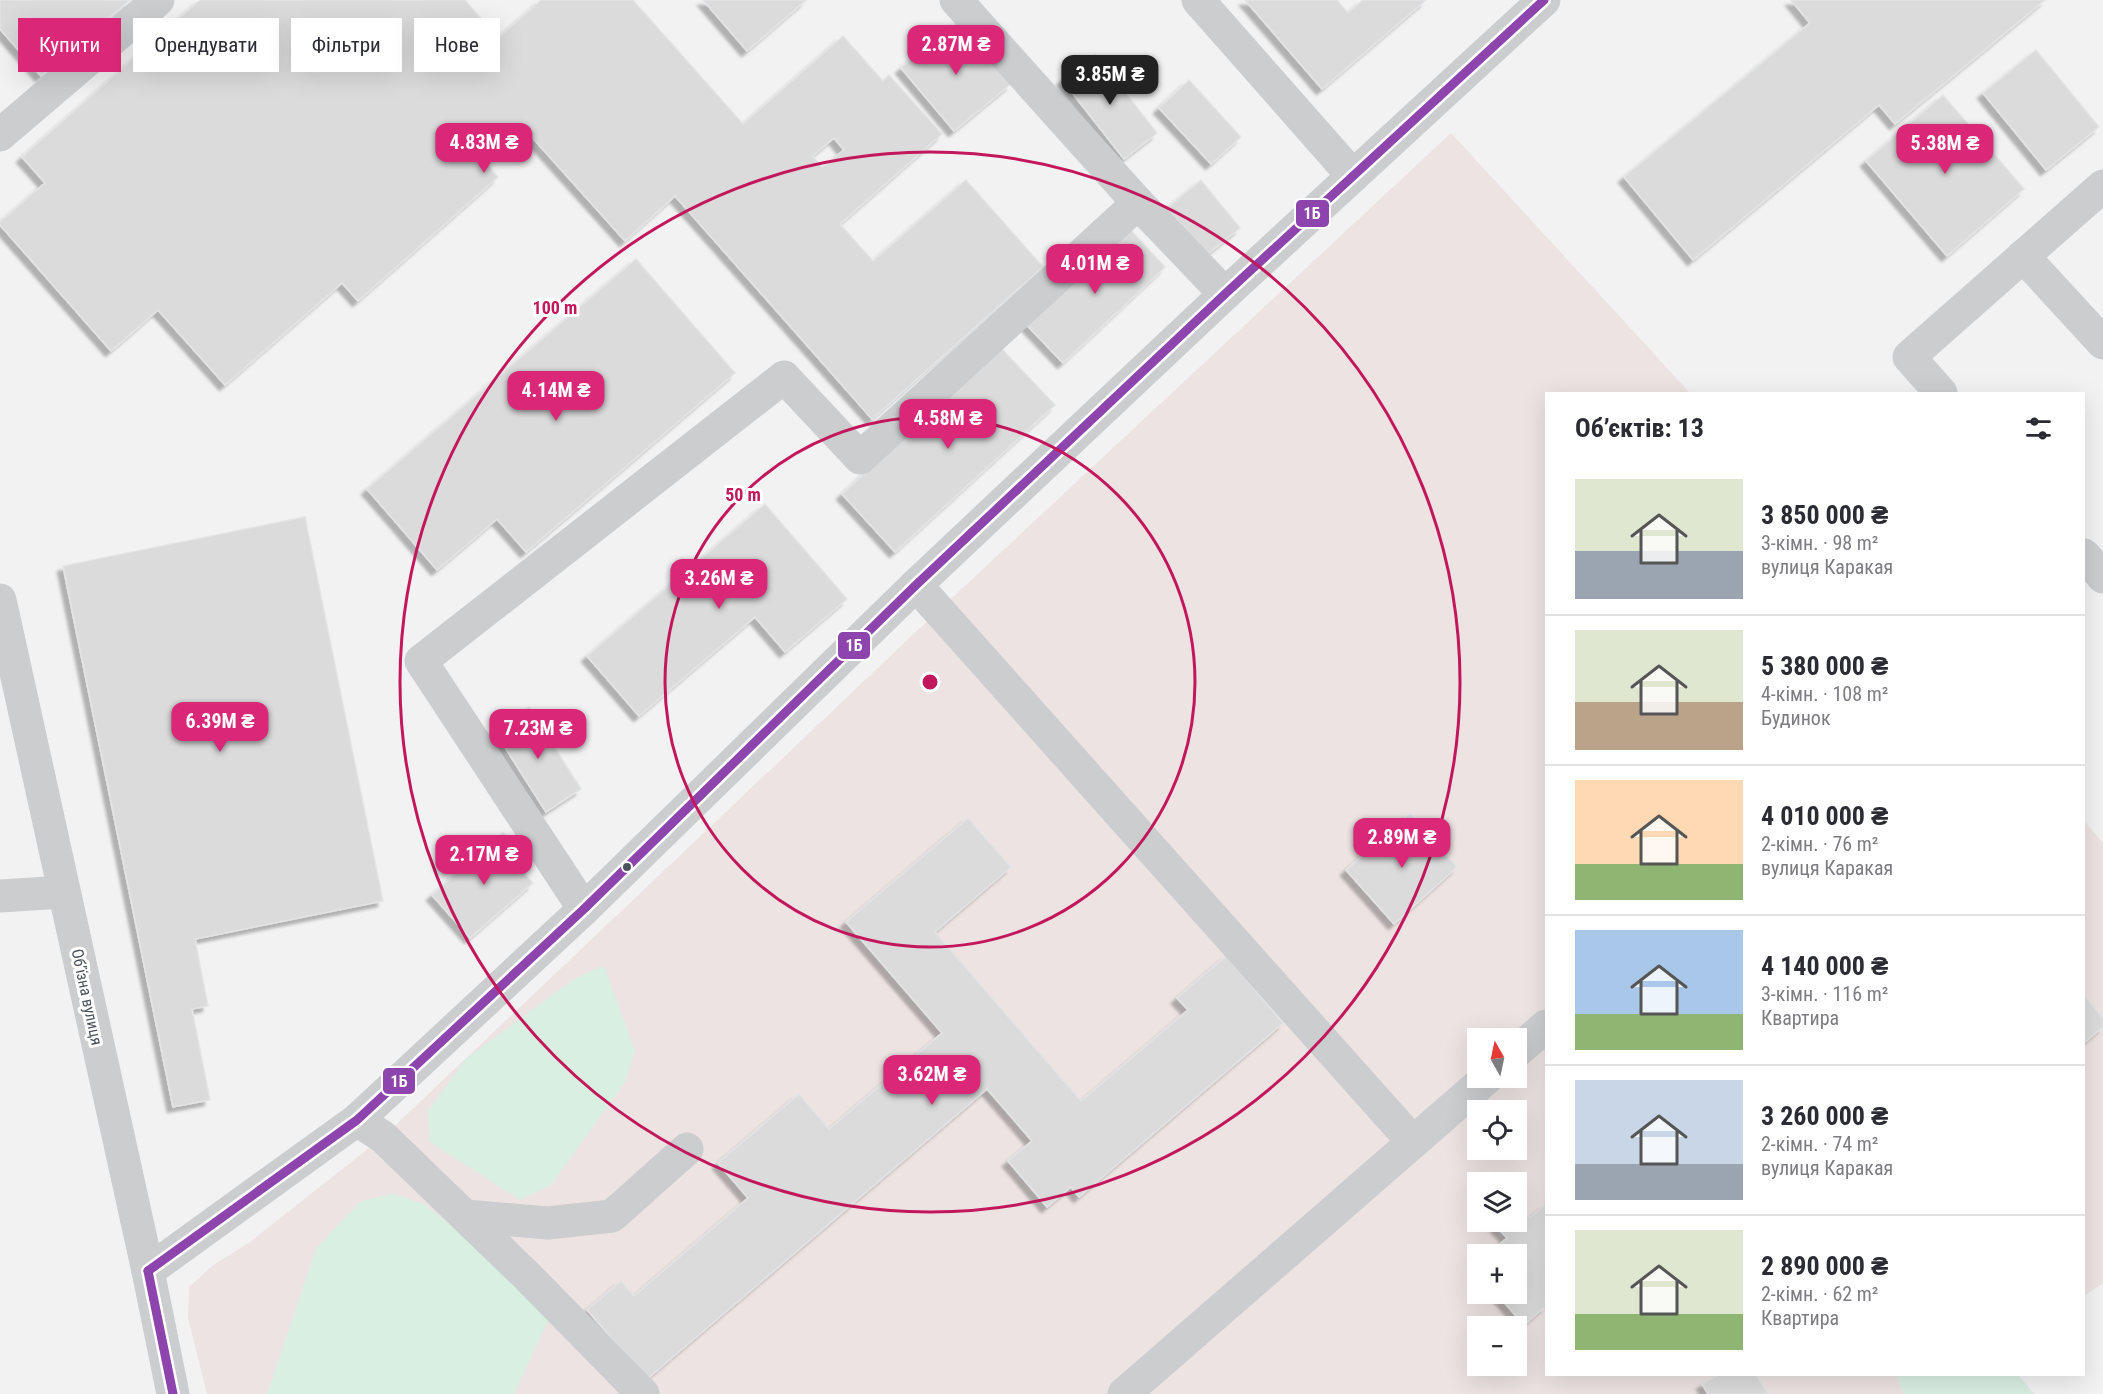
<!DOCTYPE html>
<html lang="uk">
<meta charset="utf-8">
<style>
body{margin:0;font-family:"Roboto Condensed",sans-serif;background:#f7f7f7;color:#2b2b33;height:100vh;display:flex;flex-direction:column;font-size:22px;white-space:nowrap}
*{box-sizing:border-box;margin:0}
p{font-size:20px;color:#7c7c81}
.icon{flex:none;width:33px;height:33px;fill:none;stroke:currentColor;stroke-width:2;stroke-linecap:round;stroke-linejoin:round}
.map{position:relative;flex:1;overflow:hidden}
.details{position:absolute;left:1545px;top:392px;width:540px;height:984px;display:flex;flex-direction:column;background:#fff;border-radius:0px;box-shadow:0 6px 24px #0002}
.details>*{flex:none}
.top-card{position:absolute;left:18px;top:18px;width:570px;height:54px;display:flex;gap:12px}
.needle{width:39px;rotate:351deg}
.controls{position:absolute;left:1467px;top:1028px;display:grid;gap:12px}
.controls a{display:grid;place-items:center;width:60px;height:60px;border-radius:0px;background:#fff;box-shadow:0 6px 24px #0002;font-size:30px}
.price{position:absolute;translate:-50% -51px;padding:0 14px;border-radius:12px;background:#db2777;color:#fff;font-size:20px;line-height:39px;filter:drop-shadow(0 2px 3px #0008)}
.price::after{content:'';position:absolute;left:50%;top:36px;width:18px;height:14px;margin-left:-9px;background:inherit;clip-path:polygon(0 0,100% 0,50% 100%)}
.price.on{background:#222;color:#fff}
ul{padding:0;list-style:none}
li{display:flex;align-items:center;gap:18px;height:150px;padding:0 30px}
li+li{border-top:2px solid #e1e1e2}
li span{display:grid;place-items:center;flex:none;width:168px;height:120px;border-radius:0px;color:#555}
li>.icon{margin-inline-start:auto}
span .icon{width:72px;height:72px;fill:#fffc;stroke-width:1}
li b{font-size:26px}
h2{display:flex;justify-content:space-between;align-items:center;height:72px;padding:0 30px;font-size:26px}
.pill{padding:0 21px;border-radius:0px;background:#fff;box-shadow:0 6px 24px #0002;font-size:21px;line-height:54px}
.pill.on{background:#db2777;color:#fff}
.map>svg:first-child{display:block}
.medical{fill:#ece3e2;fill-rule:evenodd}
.green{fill:#d9efe2}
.building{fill:#dbdbdc;stroke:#e3e4e5;stroke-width:1.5;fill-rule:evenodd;filter:url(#shadow)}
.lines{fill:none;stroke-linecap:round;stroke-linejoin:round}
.minor{stroke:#cccdcf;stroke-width:33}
.bus-1-casing{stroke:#fff;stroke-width:14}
.bus-1{stroke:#8e44ad;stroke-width:9}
.ring{fill:none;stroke:#c2185b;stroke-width:3}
.bus-dot{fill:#4a535d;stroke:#fff;stroke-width:2}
.labels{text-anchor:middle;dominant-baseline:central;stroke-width:6;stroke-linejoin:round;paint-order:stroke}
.street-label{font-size:16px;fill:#4a535d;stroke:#fff}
.centre{fill:#c2185b;stroke:#fff;stroke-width:3}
.ring-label{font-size:18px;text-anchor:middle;font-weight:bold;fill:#c2185b;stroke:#fff;stroke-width:6;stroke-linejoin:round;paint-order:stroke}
.line-badge{stroke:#fff;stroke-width:2}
.badge-label{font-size:16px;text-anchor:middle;font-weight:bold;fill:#fff}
</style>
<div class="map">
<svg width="2103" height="1394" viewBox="0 0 2103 1394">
<defs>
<filter id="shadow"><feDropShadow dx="-5.5" dy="5.5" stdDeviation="1.5" flood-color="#0004"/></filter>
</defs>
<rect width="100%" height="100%" fill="#f2f2f2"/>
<!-- medical -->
<g class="medical">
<path d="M1451,133L1690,393H1546V1374H1965L1938,1394H207L188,1318L189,1287L212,1266L250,1242L383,1137L939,610ZM1478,1038H1516V1077H1478ZM1478,1110H1516V1149H1478ZM1478,1182H1516V1221H1478ZM1478,1254H1516V1293H1478ZM1478,1326H1516V1365H1478Z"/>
<path d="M2084,821L2103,843V1283L2084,1296Z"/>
</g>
<!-- green -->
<g class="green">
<path d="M604,966L635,1051L625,1082L551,1185L520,1200L430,1142L428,1111L466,1059L574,979Z"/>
<path d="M393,1194L425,1204L552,1312L514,1394H267L317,1247L361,1201Z"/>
<path d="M1896,1374H2017L2034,1394H1904Z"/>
</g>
<!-- building -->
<g class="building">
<path d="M0,0H130L41,76L0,29Z"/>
<path d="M200,0H465L498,38L541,0H633L743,124L843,36L883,81L889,75L942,134L840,224L873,261L966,180L1043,267L872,419L675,196L625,241L521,125L482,159L498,177L358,301L342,283L225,385L158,310L111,351L0,225V222L45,183L22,157ZM834,138L844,150L822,167L812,156Z"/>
<path d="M703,0H806L747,51Z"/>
<path d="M1245,0H1337L1348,13L1363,0H1426L1322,89Z"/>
<path d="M1791,0H2045L1895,124L1879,105L1693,260L1624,177L1810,23Z"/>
<path d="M958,21L1011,84L954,131L901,68Z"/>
<path d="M2036,50L2099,127L2046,170L1983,93Z"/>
<path d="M1095,54L1157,133L1124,159L1062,80Z"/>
<path d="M1189,80L1241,137L1211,164L1159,108Z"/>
<path d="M1943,95L2024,189L1947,256L1866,161Z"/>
<path d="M1201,180L1240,228L1199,261L1160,214Z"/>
<path d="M1128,227L1165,267L1063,363L1025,323Z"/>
<path d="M636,259L735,373L526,552L497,519L437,570L367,489Z"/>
<path d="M1001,348L1055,405L895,552L842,494Z"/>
<path d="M765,504L847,599L785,652L755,617L639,716L587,656Z"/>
<path d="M305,517L383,901L195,939L208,1006L192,1009L210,1100L173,1107L63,566Z"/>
<path d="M529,707L581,789L546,812L494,730Z"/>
<path d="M1410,813L1457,867L1394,924L1346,870Z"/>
<path d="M968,818L1011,867L935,932L1081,1101L1188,1010L1177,998L1226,956L1283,1023L1079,1197L1071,1187L1047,1207L1008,1161L1032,1141L987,1089L647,1379L587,1310L621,1281L634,1296L748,1198L718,1163L799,1094L829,1129L942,1033L846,922Z"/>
<path d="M503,833L522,854L514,862L533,883L470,938L432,895Z"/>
<path d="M2084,995L2103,1018V1027L2084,1043Z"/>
<path d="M1518,1204L1530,1218L1546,1204V1306L1524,1325L1496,1293H1516V1254H1488L1507,1238L1495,1225L1499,1221H1516V1206Z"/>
<path d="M1720,1374H1756L1768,1394H1708L1702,1384Z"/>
</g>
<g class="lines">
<!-- minor -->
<g class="minor">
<path d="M956,0L1138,203L1225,294"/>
<path d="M1198,0L1353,176"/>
<path d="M0,135L158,0"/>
<path d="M2023,256L2103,343"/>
<path d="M1941,393L1909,357L2103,186"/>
<path d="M2084,555L2103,577"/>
<path d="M916,585L1413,1142"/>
<path d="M0,600L148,1271L173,1394"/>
<path d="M0,896L64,892"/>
<path d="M584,909L421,661L784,377L860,458L1138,203"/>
<path d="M1516,1052L1546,1026"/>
<path d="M357,1120L383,1137L527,1276L643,1394"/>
<path d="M465,1216L548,1223L612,1216L687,1149"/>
<path d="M148,1271L357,1120L584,909L916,585L1225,294L1544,0"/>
<path d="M1124,1394L1488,1077"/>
</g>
<defs>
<g id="bus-1">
<path d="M148,1271L357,1120L584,909L916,585L1225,294L1544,0"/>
<path d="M148,1271L173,1394"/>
</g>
</defs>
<!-- bus-1 casing -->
<use href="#bus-1" class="bus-1-casing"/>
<!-- bus-1 -->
<use href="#bus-1" class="bus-1"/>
</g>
<!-- distance rings -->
<g class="ring">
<circle cx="930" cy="682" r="265"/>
<circle cx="930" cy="682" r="530"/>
</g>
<!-- markers -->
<circle class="bus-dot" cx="627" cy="867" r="5"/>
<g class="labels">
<!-- street labels -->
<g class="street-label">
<text transform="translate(87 997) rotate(78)">Обʼїзна вулиця</text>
</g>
</g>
<circle cx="930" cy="682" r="9" class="centre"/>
<g class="ring-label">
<text x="555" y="314">100 m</text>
<text x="743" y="501">50 m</text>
</g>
<g class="line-badge">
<rect x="1295" y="199" width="35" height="29" rx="6" fill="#8e44ad"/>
<rect x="837" y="631" width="34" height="29" rx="6" fill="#8e44ad"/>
<rect x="382" y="1067" width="34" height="28" rx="6" fill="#8e44ad"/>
</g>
<g class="badge-label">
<text x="1312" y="219">1Б</text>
<text x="854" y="651">1Б</text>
<text x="399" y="1087">1Б</text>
</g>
</svg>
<div class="controls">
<a><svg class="needle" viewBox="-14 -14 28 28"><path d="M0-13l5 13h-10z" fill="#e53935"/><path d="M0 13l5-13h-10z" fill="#7c7c81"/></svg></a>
<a><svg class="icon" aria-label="locate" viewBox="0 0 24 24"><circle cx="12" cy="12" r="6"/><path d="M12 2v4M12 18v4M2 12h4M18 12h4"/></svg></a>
<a><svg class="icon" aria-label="layers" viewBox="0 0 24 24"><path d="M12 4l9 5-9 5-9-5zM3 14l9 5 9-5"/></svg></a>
<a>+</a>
<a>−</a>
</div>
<b class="price" style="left:956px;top:76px">2.87M ₴</b>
<b class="price on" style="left:1110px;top:106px">3.85M ₴</b>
<b class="price" style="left:484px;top:174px">4.83M ₴</b>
<b class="price" style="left:1945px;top:175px">5.38M ₴</b>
<b class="price" style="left:1095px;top:295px">4.01M ₴</b>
<b class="price" style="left:556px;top:422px">4.14M ₴</b>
<b class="price" style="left:948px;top:450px">4.58M ₴</b>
<b class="price" style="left:719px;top:610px">3.26M ₴</b>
<b class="price" style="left:220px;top:753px">6.39M ₴</b>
<b class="price" style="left:538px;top:760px">7.23M ₴</b>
<b class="price" style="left:1402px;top:869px">2.89M ₴</b>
<b class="price" style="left:484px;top:886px">2.17M ₴</b>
<b class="price" style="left:932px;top:1106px">3.62M ₴</b>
<div class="top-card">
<a class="pill on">Купити</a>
<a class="pill">Орендувати</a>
<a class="pill">Фільтри</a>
<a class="pill">Нове</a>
</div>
<section class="details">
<h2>Об’єктів: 13<svg class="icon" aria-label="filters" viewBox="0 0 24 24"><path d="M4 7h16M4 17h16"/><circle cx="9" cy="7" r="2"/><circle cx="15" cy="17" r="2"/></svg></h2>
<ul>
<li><span style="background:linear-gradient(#dfe7d0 60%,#9aa5b1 0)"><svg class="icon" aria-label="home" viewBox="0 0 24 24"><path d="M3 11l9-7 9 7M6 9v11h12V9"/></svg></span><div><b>3 850 000 ₴</b><p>3-кімн. · 98 m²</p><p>вулиця Каракая</p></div></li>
<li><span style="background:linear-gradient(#dfe7d0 60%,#b9a48a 0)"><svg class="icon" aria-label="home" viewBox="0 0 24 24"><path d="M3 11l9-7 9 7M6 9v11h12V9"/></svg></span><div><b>5 380 000 ₴</b><p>4-кімн. · 108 m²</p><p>Будинок</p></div></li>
<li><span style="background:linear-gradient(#ffd9b3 70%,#8fb573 0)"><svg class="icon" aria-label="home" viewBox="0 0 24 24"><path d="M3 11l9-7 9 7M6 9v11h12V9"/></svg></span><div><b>4 010 000 ₴</b><p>2-кімн. · 76 m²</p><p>вулиця Каракая</p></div></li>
<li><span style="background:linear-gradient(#a9c7e8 70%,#8fb573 0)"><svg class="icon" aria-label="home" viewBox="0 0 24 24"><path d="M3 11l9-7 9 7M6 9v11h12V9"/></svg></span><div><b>4 140 000 ₴</b><p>3-кімн. · 116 m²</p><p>Квартира</p></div></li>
<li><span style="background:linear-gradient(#c9d6e8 70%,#9aa5b1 0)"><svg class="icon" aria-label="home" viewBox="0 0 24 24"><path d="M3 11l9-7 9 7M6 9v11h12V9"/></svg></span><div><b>3 260 000 ₴</b><p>2-кімн. · 74 m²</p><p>вулиця Каракая</p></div></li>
<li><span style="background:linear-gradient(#dfe7d0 70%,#8fb573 0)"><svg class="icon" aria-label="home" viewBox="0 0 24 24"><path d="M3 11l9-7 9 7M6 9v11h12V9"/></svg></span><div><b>2 890 000 ₴</b><p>2-кімн. · 62 m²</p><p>Квартира</p></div></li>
</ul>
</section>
</div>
